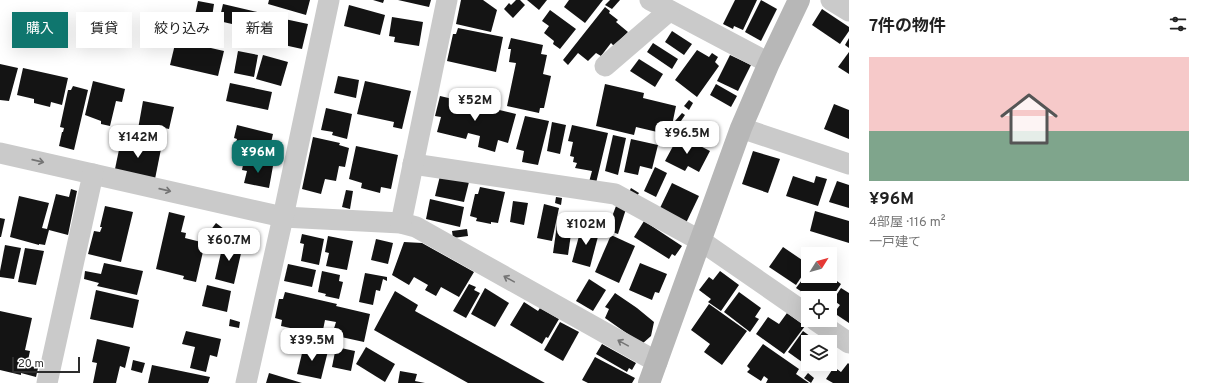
<!DOCTYPE html>
<html lang="ja">
<meta charset="utf-8">
<style>
body{margin:0;font-family:Overpass,"Noto Sans JP",sans-serif;background:#f6f6f6;color:#222;height:100vh;display:flex;flex-direction:column;font-size:15px;white-space:nowrap}
*{box-sizing:border-box;margin:0}
p{font-size:13px;color:#767676}
.icon{flex:none;width:22px;height:22px;fill:none;stroke:currentColor;stroke-width:2;stroke-linecap:round;stroke-linejoin:round}
.map{position:relative;flex:1;overflow:hidden}
.sheet{display:flex;flex-direction:column;background:#fff;width:360px}
.sheet>*{flex:none}
.banner{position:absolute;left:12px;top:12px;width:380px;height:36px;display:flex;gap:8px}
.needle{width:26px;rotate:53deg}
.fabs{position:absolute;left:801px;top:247px;display:grid;gap:8px}
.fabs a{display:grid;place-items:center;width:36px;height:36px;border-radius:0px;background:#fff;box-shadow:0 4px 16px #0002;font-size:20px}
.scale{position:absolute;left:12px;bottom:10px;width:68px;box-sizing:border-box;padding-left:4px;border:2px solid #2d2d2d;border-top:0;font-size:11px;line-height:14px;white-space:nowrap;color:#2d2d2d;-webkit-text-stroke:3px #fff;paint-order:stroke}
.price{position:absolute;translate:-50% -34px;padding:0 9px;border-radius:8px;background:#fff;color:#222;font-size:13px;line-height:26px;filter:drop-shadow(0 1px 2px #0008)}
.price::after{content:'';position:absolute;left:50%;top:24px;width:12px;height:9px;margin-left:-6px;background:inherit;clip-path:polygon(0 0,100% 0,50% 100%)}
.price.selected{background:#0f766e;color:#fff}
ul{padding:0;list-style:none}
li{display:grid;align-content:center;gap:8px;height:212px;padding:0 20px}
li+li{border-top:1px solid #e0e0e0}
li span{display:grid;place-items:center;height:124px;border-radius:0px;color:#555}
li>.icon{margin-inline-start:auto}
span .icon{width:72px;height:72px;fill:#fffc;stroke-width:1}
li b{font-size:17px}
h2{display:flex;justify-content:space-between;align-items:center;height:48px;padding:0 20px;font-size:17px}
.tag{padding:0 14px;border-radius:0px;background:#fff;box-shadow:0 4px 16px #0002;font-size:14px;line-height:36px}
.tag.selected{background:#0f766e;color:#fff}
main{display:flex;flex:1;min-height:0}
.map>svg:first-child{display:block}
.building{fill:#141414}
.lines{fill:none;stroke-linecap:round;stroke-linejoin:round}
.street{stroke:#cacaca;stroke-width:21}
.secondary{stroke:#b7b7b7;stroke-width:22}
.oneway{stroke:#747474}
</style>
<main>
<div class="map">
<svg width="849" height="383" viewBox="0 0 849 383">
<rect width="100%" height="100%" fill="#fff"/>
<!-- building -->
<g class="building">
<path d="M269,0H310L306,15L268,4Z"/>
<path d="M373,0H384L383,3Z"/>
<path d="M398,0H431L429,7Z"/>
<path d="M461,0H483L497,10L491,32L456,24Z"/>
<path d="M516,0H520L525,5L513,18L504,9L509,3L511,5Z"/>
<path d="M527,0H547L539,10Z"/>
<path d="M569,0H603L585,23L564,7Z"/>
<path d="M610,0H620L612,9L605,5Z"/>
<path d="M735,0H757L743,30L734,26L733,29L723,24Z"/>
<path d="M761,0L777,9L761,41L745,32Z"/>
<path d="M198,1L214,4L210,30L187,27L189,15H195Z"/>
<path d="M223,4L266,14L260,40L243,35L245,27L219,21Z"/>
<path d="M349,5L385,15L380,35L344,26Z"/>
<path d="M605,7L610,11L609,13L618,20L616,22L628,32L614,46L611,43L601,56L596,53L588,61L578,53L568,65L563,60Z"/>
<path d="M822,9L849,27V31L840,44L812,25Z"/>
<path d="M550,10L576,29L560,49L553,44L554,41L544,33L549,26L542,21Z"/>
<path d="M392,17L423,22L419,46L394,42L395,37L389,36Z"/>
<path d="M280,18L308,24L302,49L284,45L287,30L278,28Z"/>
<path d="M458,28L503,37L496,72L447,61L453,34H456Z"/>
<path d="M672,31L692,44L684,55L665,42Z"/>
<path d="M511,38L543,45L541,54L547,55L543,74L551,76L544,108H540L539,113L507,106L516,63L509,62L511,49H508Z"/>
<path d="M849,38V48L845,45Z"/>
<path d="M176,40L224,51L218,76L170,65Z"/>
<path d="M653,43L678,59L672,69L647,52Z"/>
<path d="M697,50L709,57L712,53L718,57L715,62L719,66L697,97L675,80Z"/>
<path d="M238,51L258,55L254,77L234,73Z"/>
<path d="M849,52V74L838,67Z"/>
<path d="M263,55L288,62L281,86L256,79Z"/>
<path d="M730,55L751,65L738,91L717,81Z"/>
<path d="M639,59L663,74L655,87L630,71Z"/>
<path d="M0,64L18,68L9,101L0,100Z"/>
<path d="M23,68L68,78L62,105L51,102L50,107L34,103V99L17,95Z"/>
<path d="M338,76L359,80L356,98L334,93Z"/>
<path d="M93,81L125,89L122,102L116,101L110,126L101,124V121L85,115Z"/>
<path d="M365,81L411,91L402,129L393,127L394,122L357,114Z"/>
<path d="M230,83L272,92L268,110L226,101Z"/>
<path d="M605,84L644,93L643,98L676,106L670,135L636,127L634,135L596,126Z"/>
<path d="M716,84L737,96L731,107L710,95Z"/>
<path d="M73,86L88,90L74,150L59,146L62,132H63L64,128L60,127L68,90H71Z"/>
<path d="M440,96L516,114L508,143L498,140L495,152L478,147L480,136L468,133L466,139L437,132L441,117L435,116Z"/>
<path d="M689,100L693,103L689,110L684,106Z"/>
<path d="M143,101L174,107L169,129L160,127L159,133L138,129Z"/>
<path d="M834,104L849,110V139L824,129Z"/>
<path d="M326,108L352,114L347,139L332,135L333,132L321,130Z"/>
<path d="M682,113L685,115L679,124L675,121Z"/>
<path d="M525,116L549,121L538,165L522,162L524,151L516,149Z"/>
<path d="M552,122L566,125L560,154L547,151Z"/>
<path d="M237,125L273,134L268,156L256,153L255,156L234,151L237,139L234,138Z"/>
<path d="M572,125L608,133L596,183L589,182L592,171L575,168L577,163L573,162L574,157L570,156L573,142L568,141Z"/>
<path d="M613,135L626,138L618,175L605,171Z"/>
<path d="M679,135L710,151L699,172L688,166L685,171L665,161Z"/>
<path d="M313,137L340,143L339,145L349,148L345,167L339,166L336,181L325,179L321,194L302,189Z"/>
<path d="M631,139L658,145L652,169L640,166L638,175L624,172Z"/>
<path d="M121,140L161,149L155,179L115,169Z"/>
<path d="M356,146L398,155L391,189L381,187L380,193L361,188L362,183L349,179Z"/>
<path d="M753,151L780,159L768,193L742,184Z"/>
<path d="M244,160L273,166L269,188L244,183L247,171L242,170Z"/>
<path d="M655,167L667,173L656,197L644,191Z"/>
<path d="M440,176L469,182L464,202L435,196Z"/>
<path d="M793,176L814,183L816,176L827,179L818,206L786,196Z"/>
<path d="M837,181L849,185V208L829,202Z"/>
<path d="M672,183L699,196L686,223L659,210Z"/>
<path d="M480,187L505,192L498,223L491,222V224L476,221L477,218L470,216L475,194H478Z"/>
<path d="M631,188L639,193L637,196L629,192Z"/>
<path d="M71,189L77,191L68,235L49,230L45,245L39,244V245L10,237L19,196L49,203L42,228L47,229L56,194L69,197Z"/>
<path d="M346,190L353,191L350,209L342,207Z"/>
<path d="M556,197L562,198L561,205L555,203Z"/>
<path d="M430,199L464,207L460,227L426,219Z"/>
<path d="M513,201L528,203L524,225L510,222Z"/>
<path d="M544,204L559,208L552,241L537,238Z"/>
<path d="M105,206L133,212L121,262L88,254L94,231L100,232L102,227H100Z"/>
<path d="M616,206L626,209L618,234L607,230Z"/>
<path d="M815,211L849,221V243L810,231Z"/>
<path d="M169,212L185,216L181,232L186,233L185,238L205,243L196,282L183,279L184,276L156,269Z"/>
<path d="M0,218L5,219L1,237H0Z"/>
<path d="M558,218L573,220L568,255L553,253Z"/>
<path d="M644,221L682,246L675,256L672,254L669,259L634,237Z"/>
<path d="M216,223L224,229L218,237L210,231Z"/>
<path d="M582,225L600,229L590,267L572,262Z"/>
<path d="M467,229L468,236L453,238L452,231Z"/>
<path d="M302,234L324,239L319,265L301,261L304,244L300,243Z"/>
<path d="M611,235L635,246L619,283L595,272Z"/>
<path d="M328,236L353,241L347,270L326,266L329,253L325,252Z"/>
<path d="M233,238L240,239L238,248L242,249L234,284L215,279L223,244L231,246Z"/>
<path d="M376,239L393,243L388,264L371,260Z"/>
<path d="M404,242L422,243L474,272L459,297L441,287L436,296L425,290L428,285L414,277L409,285L392,275Z"/>
<path d="M5,245L21,248L14,279L0,277V271Z"/>
<path d="M783,247L808,264V267L796,285L769,267Z"/>
<path d="M25,248L44,251L36,285L18,282Z"/>
<path d="M104,263L143,271L137,295L97,286L99,283L84,279L85,271L101,274Z"/>
<path d="M640,263L667,274L659,293L655,292L652,300L629,290Z"/>
<path d="M288,264L316,270L312,287L284,281Z"/>
<path d="M322,271L340,275L339,281L343,282L339,299L325,296L326,294L318,292Z"/>
<path d="M720,271L739,285L721,311L708,302L711,299L699,290L709,277L713,280Z"/>
<path d="M808,272V276H830L841,284L831,299L825,295L823,298H811L796,288Z"/>
<path d="M365,273L387,277V281L383,279L380,291L376,290L373,305L359,302Z"/>
<path d="M589,279L606,290L593,311L576,301Z"/>
<path d="M469,284L476,287L474,290L480,293L466,318L453,311Z"/>
<path d="M207,285L231,291L227,312L202,306Z"/>
<path d="M485,288L509,303L495,327L471,314Z"/>
<path d="M841,288L849,293V323L834,313L840,305L833,300Z"/>
<path d="M96,290L139,300L133,328L90,319Z"/>
<path d="M395,291L418,305L415,311L545,383H468L374,330Z"/>
<path d="M285,292L337,304L336,306L370,314L364,342L332,335L336,322L325,320L322,335L281,326L282,320L275,318L279,299H283Z"/>
<path d="M739,292L761,308L755,317L759,319L750,332L724,312Z"/>
<path d="M615,293L637,308L654,322L651,336L642,344L605,318L609,309L605,307Z"/>
<path d="M524,302L538,311L540,308L559,319L548,338L546,337L542,344L510,325Z"/>
<path d="M709,304L747,331L722,365L704,352L710,344L691,330Z"/>
<path d="M0,311L32,318L25,350L30,351L27,365L38,368L36,377L21,373V375L0,370Z"/>
<path d="M787,313L805,326L784,354L756,334L768,317L779,324Z"/>
<path d="M230,319L240,322L239,328L229,326Z"/>
<path d="M560,322L579,332L563,361L544,350Z"/>
<path d="M186,331L221,339L217,357L210,355L206,372L190,368L195,347L182,344Z"/>
<path d="M803,331L818,342H808V364H811L809,367L788,352Z"/>
<path d="M97,339L130,347L125,368L120,366L116,383H93L97,363L92,362Z"/>
<path d="M602,344L636,363L632,370L629,368L627,372L596,354Z"/>
<path d="M763,344L799,369L796,374L809,383H766L768,379L764,376L761,381L747,372L750,369L747,366Z"/>
<path d="M304,345L328,351L321,379L297,374Z"/>
<path d="M336,347L355,351L351,371L332,367Z"/>
<path d="M366,347L395,364L385,382L356,364Z"/>
<path d="M595,357L635,378L632,383H588L582,380Z"/>
<path d="M133,360L145,363L142,373L131,370Z"/>
<path d="M848,363L849,364V383H833L826,379L834,367L841,372Z"/>
<path d="M152,365L210,377L208,383H148Z"/>
<path d="M400,371L417,374L415,381L425,383H398Z"/>
<path d="M269,373L302,383H266Z"/>
<path d="M808,373L814,378L811,383L804,378Z"/>
</g>
<g class="lines">
<!-- street -->
<g class="street">
<path d="M650,0L769,63"/>
<path d="M831,0L849,11"/>
<path d="M605,66L669,11"/>
<path d="M741,128L849,164"/>
<path d="M0,153L283,217L401,223L416,227L657,362"/>
<path d="M413,164L615,194L701,241L808,315"/>
<path d="M401,223L447,0"/>
<path d="M815,320L849,343"/>
<path d="M47,383L93,174"/>
<path d="M246,383L283,217L329,0"/>
</g>
<!-- secondary -->
<path class="secondary" d="M649,383L741,128L769,63L799,0"/>
</g>
<!-- one-way arrows -->
<defs><path id="oneway-shaft" d="M-6 0H5M1.5-3L5.5 0L1.5 3" fill="none" stroke-width="1.6" stroke-linecap="round" stroke-linejoin="round"/></defs>
<g class="oneway">
<use href="#oneway-shaft" transform="translate(38 161) rotate(13)"/>
<use href="#oneway-shaft" transform="translate(165 190) rotate(13)"/>
<use href="#oneway-shaft" transform="translate(509 279) rotate(-151)"/>
<use href="#oneway-shaft" transform="translate(623 343) rotate(-151)"/>
</g>
</svg>
<div class="fabs">
<a><svg class="needle" viewBox="-14 -14 28 28"><path d="M0-13l5 13h-10z" fill="#e53935"/><path d="M0 13l5-13h-10z" fill="#767676"/></svg></a>
<a><svg class="icon" aria-label="locate" viewBox="0 0 24 24"><circle cx="12" cy="12" r="6"/><path d="M12 2v4M12 18v4M2 12h4M18 12h4"/></svg></a>
<a><svg class="icon" aria-label="layers" viewBox="0 0 24 24"><path d="M12 4l9 5-9 5-9-5zM3 14l9 5 9-5"/></svg></a>
</div>
<div class="scale">20 m</div>
<b class="price" style="left:475px;top:122px">¥52M</b>
<b class="price" style="left:687px;top:155px">¥96.5M</b>
<b class="price" style="left:138px;top:159px">¥142M</b>
<b class="price selected" style="left:258px;top:174px">¥96M</b>
<b class="price" style="left:586px;top:246px">¥102M</b>
<b class="price" style="left:229px;top:262px">¥60.7M</b>
<b class="price" style="left:312px;top:362px">¥39.5M</b>
<div class="banner">
<a class="tag selected">購入</a>
<a class="tag">賃貸</a>
<a class="tag">絞り込み</a>
<a class="tag">新着</a>
</div>
</div>
<section class="sheet">
<h2>7件の物件<svg class="icon" aria-label="filters" viewBox="0 0 24 24"><path d="M4 7h16M4 17h16"/><circle cx="9" cy="7" r="2"/><circle cx="15" cy="17" r="2"/></svg></h2>
<ul>
<li><span style="background:linear-gradient(#f6c9c9 60%,#7fa58c 0)"><svg class="icon" aria-label="home" viewBox="0 0 24 24"><path d="M3 11l9-7 9 7M6 9v11h12V9"/></svg></span><div><b>¥96M</b><p>4部屋 · 116 m²</p><p>一戸建て</p></div></li>
</ul>
</section>
</main>
